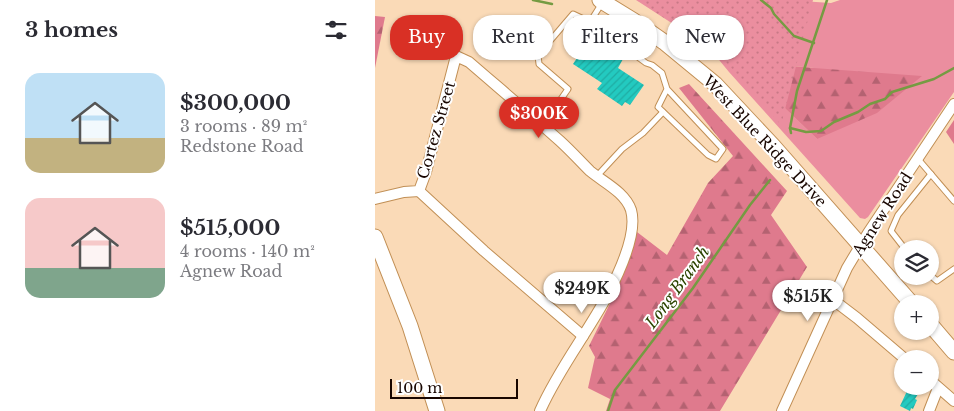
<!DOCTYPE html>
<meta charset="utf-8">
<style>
body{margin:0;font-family:"Libre Baskerville",serif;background:#f2f2f3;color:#2b2b33;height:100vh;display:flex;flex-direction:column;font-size:19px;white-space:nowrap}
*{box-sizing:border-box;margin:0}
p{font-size:16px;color:#7c7c81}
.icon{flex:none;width:28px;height:28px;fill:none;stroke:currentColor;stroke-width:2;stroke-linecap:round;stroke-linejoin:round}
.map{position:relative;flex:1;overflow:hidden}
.details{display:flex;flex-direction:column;background:#fff;width:375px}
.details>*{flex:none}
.top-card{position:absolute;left:15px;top:15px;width:475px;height:45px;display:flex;gap:10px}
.controls{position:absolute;left:519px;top:240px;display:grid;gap:10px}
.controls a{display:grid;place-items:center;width:45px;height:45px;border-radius:50%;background:#fff;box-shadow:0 1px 4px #0004;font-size:25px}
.scale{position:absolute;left:15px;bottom:12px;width:128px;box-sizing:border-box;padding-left:5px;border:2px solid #180600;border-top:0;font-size:14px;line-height:18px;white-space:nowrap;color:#180600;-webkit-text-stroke:4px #fff;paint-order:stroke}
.price{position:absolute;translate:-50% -42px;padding:0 11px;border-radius:18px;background:#fff;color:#222;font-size:16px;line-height:32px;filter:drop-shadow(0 1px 2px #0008)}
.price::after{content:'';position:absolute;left:50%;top:30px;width:15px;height:11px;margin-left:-8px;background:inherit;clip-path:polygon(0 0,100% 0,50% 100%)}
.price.active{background:#d93025;color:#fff}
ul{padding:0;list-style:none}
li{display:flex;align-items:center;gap:15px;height:125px;padding:0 25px}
li span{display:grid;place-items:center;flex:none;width:140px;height:100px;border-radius:15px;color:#555}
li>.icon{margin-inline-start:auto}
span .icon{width:60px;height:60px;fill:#fffc;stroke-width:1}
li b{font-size:21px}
h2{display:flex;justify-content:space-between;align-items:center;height:60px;padding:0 25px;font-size:21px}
.pill{padding:0 18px;border-radius:20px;background:#fff;box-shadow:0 1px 4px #0004;font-size:18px;line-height:45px}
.pill.active{background:#d93025;color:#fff}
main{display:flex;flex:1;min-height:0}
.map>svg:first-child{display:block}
.grass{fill:#eb8e9f;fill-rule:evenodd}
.forest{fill:url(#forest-firs)}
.park{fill:url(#park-dots)}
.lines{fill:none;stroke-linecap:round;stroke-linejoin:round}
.stream{stroke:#759b42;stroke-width:2.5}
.building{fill:url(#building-hatch)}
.lane-casing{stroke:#c18f55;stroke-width:7}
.street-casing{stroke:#c18f55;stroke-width:12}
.secondary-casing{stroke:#c18f55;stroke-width:17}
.lane{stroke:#fff;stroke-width:5}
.street{stroke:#fff;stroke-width:10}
.secondary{stroke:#fff;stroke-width:15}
.labels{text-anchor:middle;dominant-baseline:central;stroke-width:4;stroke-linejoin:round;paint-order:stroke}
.street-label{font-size:15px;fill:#180600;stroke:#fff}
.water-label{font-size:16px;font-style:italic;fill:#2c4400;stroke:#fff}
</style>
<main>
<section class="details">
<h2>3 homes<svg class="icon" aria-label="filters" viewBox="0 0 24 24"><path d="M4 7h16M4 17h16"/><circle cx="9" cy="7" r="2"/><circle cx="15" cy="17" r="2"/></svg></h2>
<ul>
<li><span style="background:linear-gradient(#bfe0f5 65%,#c2b280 0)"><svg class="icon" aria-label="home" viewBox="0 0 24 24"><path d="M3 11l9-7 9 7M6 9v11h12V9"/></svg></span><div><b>$300,000</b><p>3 rooms · 89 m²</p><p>Redstone Road</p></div></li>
<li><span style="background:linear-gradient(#f6c9c9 70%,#7fa58c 0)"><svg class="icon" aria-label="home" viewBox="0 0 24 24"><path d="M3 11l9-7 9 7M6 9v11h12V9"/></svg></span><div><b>$515,000</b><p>4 rooms · 140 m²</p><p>Agnew Road</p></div></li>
</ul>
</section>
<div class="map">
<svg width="579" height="411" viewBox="0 0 579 411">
<defs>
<pattern id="forest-firs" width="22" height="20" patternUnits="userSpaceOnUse" patternTransform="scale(1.25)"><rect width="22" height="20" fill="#df7a8d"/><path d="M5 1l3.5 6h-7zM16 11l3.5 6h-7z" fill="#b46271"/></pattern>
<pattern id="park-dots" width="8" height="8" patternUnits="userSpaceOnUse" patternTransform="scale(1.25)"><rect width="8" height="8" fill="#eb8e9f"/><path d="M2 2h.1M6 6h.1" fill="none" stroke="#c97987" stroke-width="1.8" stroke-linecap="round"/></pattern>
<pattern id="building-hatch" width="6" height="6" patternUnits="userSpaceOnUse" patternTransform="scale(1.25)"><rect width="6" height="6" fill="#23cac0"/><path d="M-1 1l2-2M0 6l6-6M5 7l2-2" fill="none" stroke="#1faca3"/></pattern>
</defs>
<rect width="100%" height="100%" fill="#fadab7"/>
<!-- grass -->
<path class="grass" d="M411,0L456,3L465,0H579V92L493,217L490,219L485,218L354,72L308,16ZM362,61L439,68L442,139Z"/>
<!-- forest -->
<g class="forest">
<path d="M0,16L10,17L0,68Z"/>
<path d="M361,61L439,68L547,76L502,113L442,139Z"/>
<path d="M314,84L412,191L396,215L432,267L345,411H231L235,399L213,388L220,357L214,346L243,287L262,232L292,255L333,183L358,156L304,88Z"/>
<path d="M579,120V144L571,132Z"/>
</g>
<!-- park -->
<path class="park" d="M261,0H438L406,125L343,53Z"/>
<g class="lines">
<!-- stream -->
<g class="stream">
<path d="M158,0L177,4"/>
<path d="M386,0L396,8L399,14L419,36L439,43"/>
<path d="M415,128L431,132L446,131L459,122L483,112L495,104L510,99L517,92L559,79L579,68"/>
<path d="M416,133L415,128L422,91L452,0"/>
<path d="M233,411L240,390L318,288L375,205L395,180"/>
</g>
</g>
<!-- building -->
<g class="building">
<path d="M216,37L248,59L243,68L269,85L255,105L250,102L247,106L222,89L227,83L198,64Z"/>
<path d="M533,389L543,394L540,399L542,400L538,409L536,408L535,411L525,406Z"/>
</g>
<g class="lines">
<defs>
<g id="lane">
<path d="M215,22L227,3"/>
<path d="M168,125L193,89L164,64L163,55L198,14L215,22L271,63L277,65L287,73L292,89L348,149L341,159L333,155L283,107L292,89"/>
<path d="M543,159L579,201"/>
<path d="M222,176L247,149L268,133L288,112"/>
<path d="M530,249L516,231L523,215L556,174"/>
<path d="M555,275L562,281L579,269"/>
</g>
<g id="street">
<path d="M44,191L109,251L208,336"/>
<path d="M0,199L29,192L44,191L51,172L81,56L94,62C124,88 155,114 185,141C196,151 205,161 215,171C228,182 250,192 256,210C263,234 243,275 232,296C211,335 183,370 165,411"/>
<path d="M457,299L482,318L530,359"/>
<path d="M555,380L579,401"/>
<path d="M407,411L472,268L493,233L579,104"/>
<path d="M554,411L563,388"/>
</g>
<g id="secondary">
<path d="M225,0L259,21L289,42L340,84L399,147L537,304"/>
<path d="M0,237L35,326L62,411"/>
<path d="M555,324L579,352"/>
</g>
</defs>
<!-- lane casing -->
<use href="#lane" class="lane-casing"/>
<!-- street casing -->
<use href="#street" class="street-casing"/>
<!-- secondary casing -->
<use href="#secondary" class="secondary-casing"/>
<!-- lane -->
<use href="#lane" class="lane"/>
<!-- street -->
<use href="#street" class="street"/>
<!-- secondary -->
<use href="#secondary" class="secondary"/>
</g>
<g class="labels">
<!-- street labels -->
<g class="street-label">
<text transform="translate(61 130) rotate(-74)">Cortez Street</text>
<text transform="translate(390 141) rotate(47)">West Blue Ridge Drive</text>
<text transform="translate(507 214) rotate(-57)">Agnew Road</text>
</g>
<!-- water labels -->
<g class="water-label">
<text transform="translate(302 287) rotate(-54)">Long Branch</text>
</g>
</g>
</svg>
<div class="controls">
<a><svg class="icon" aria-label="layers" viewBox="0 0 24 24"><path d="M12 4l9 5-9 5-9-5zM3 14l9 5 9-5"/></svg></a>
<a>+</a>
<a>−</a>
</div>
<div class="scale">100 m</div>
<b class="price active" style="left:164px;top:139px">$300K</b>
<b class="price" style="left:207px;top:314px">$249K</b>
<b class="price" style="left:433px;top:322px">$515K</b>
<div class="top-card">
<a class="pill active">Buy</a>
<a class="pill">Rent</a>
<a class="pill">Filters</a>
<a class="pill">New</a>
</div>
</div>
</main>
